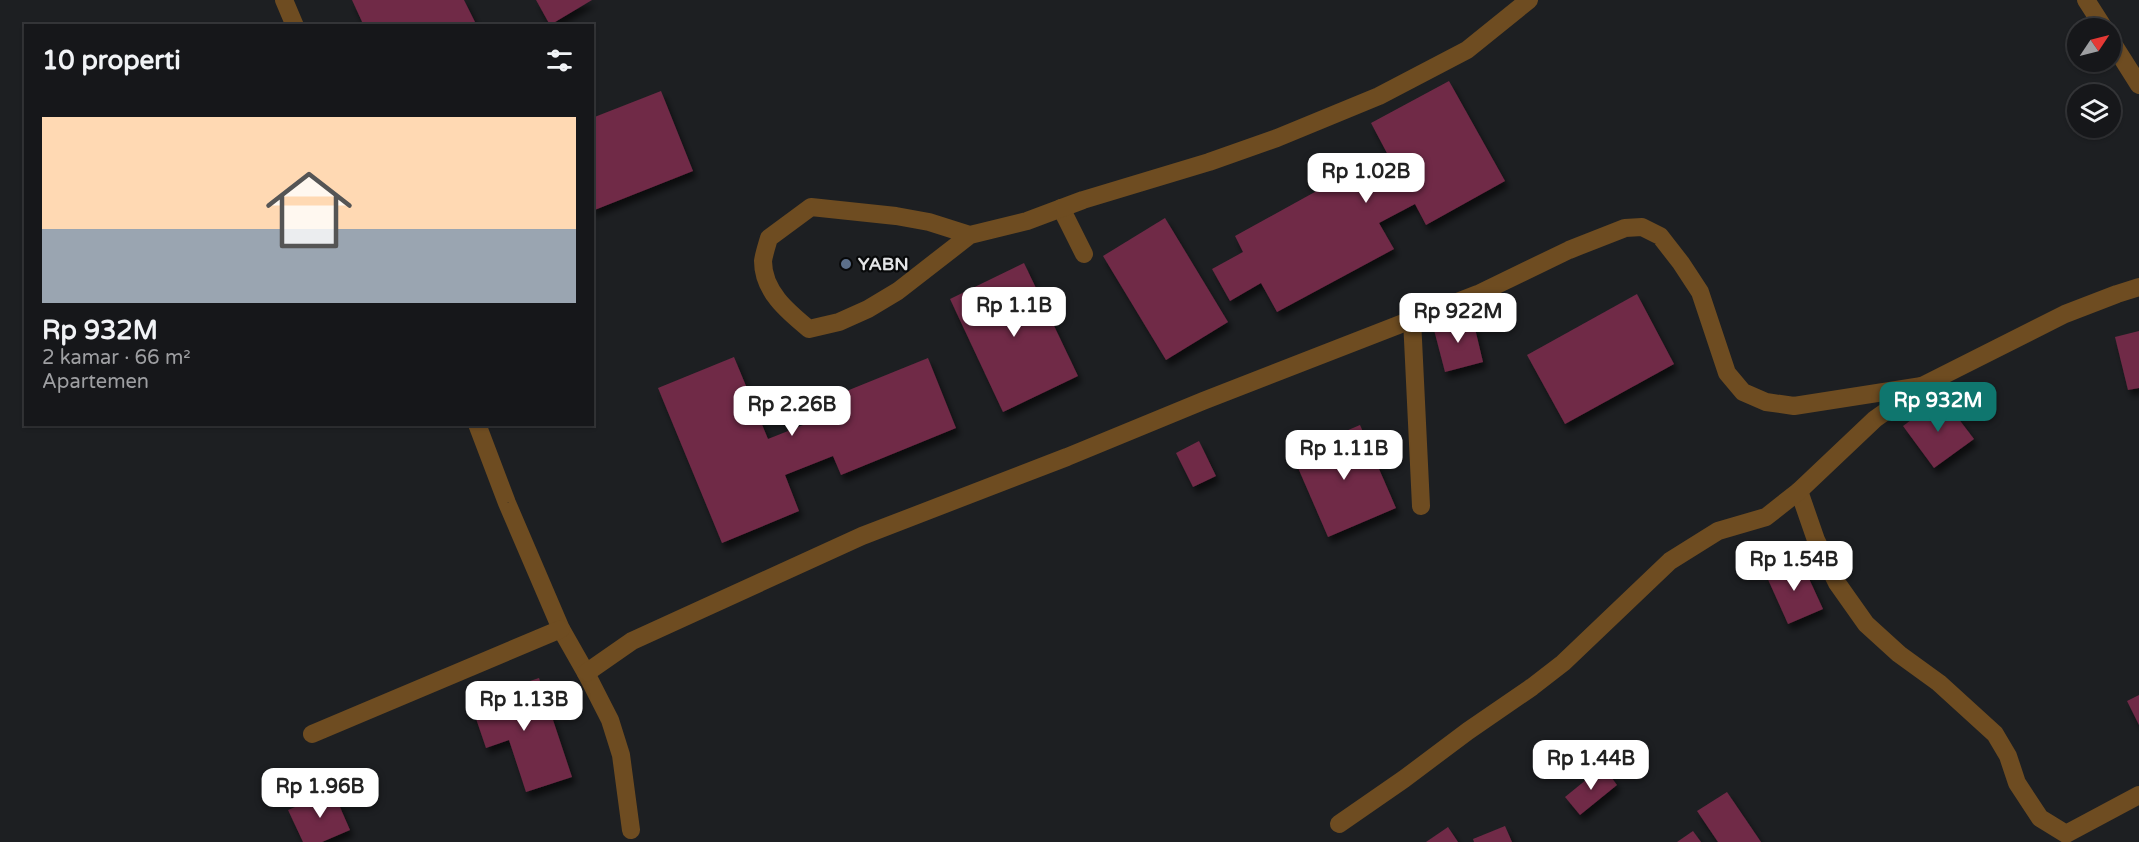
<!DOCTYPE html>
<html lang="id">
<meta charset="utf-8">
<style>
body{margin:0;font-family:"Varela Round",sans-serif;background:#1f2023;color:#f1f3f6;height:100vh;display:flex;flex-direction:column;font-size:22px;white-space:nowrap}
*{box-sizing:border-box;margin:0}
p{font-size:20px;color:#9e9fa2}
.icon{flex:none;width:33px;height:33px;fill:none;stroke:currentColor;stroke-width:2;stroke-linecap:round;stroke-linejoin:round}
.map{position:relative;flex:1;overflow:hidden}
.details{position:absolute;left:24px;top:24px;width:570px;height:402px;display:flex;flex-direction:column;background:#16171a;border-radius:0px;box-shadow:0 2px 4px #0004,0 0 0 2px #353639}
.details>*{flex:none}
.needle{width:39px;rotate:55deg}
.fabs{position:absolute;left:2067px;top:18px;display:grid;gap:12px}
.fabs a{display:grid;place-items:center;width:54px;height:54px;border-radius:50%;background:#16171a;box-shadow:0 2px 4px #0004,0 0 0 2px #353639;font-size:30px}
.price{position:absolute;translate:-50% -51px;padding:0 14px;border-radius:12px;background:#fff;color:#222;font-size:20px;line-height:39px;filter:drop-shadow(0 2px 3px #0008)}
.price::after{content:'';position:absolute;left:50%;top:36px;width:18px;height:14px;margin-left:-9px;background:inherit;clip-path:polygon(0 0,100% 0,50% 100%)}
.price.current{background:#0f766e;color:#fff}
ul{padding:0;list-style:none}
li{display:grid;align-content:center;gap:12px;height:318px;padding:0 18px}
li span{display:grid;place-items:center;height:186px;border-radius:0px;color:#555}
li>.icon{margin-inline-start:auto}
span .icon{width:108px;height:108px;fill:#fffc;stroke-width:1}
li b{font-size:26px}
h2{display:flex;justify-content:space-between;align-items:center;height:72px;padding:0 18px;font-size:26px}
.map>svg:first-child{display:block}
.building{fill:#702a47;filter:url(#shadow)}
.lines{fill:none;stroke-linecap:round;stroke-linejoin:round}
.minor{stroke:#6e4c21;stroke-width:18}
.service-dot{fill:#5c6f8a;stroke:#08090a;stroke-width:2}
.labels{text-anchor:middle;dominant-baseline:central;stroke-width:4.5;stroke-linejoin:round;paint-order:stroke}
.poi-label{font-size:18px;font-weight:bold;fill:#e3e4e6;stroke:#08090a;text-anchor:start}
</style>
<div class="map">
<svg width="2139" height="842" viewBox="0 0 2139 842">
<defs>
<filter id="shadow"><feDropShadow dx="3.5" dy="6" stdDeviation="3" flood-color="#0009"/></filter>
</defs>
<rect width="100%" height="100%" fill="#1d1f22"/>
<!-- building -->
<g class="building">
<path d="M352,0H464L477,26H364Z"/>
<path d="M536,0H592L550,25Z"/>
<path d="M1449,81L1505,181L1426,225L1415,204L1379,223L1394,249L1277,312L1261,283L1230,301L1212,269L1243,252L1235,236L1351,172L1361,192L1397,172L1371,123Z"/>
<path d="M661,91L693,171L592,211V118Z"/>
<path d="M1165,218L1228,322L1166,360L1103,256Z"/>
<path d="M1024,263L1078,376L1003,412L950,299Z"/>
<path d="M1637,294L1674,364L1565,424L1527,355Z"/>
<path d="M1472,316L1483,362L1445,372L1433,326Z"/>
<path d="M2139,331V388L2128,390L2115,337Z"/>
<path d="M734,357L768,439L818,419L812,405L928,358L956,428L841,475L833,456L785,475L799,511L722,543L658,388Z"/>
<path d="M1942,397L1974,439L1934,468L1903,426Z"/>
<path d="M1360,425L1396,508L1328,537L1292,454Z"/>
<path d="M1199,441L1216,476L1193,487L1176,453Z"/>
<path d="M1800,559L1823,609L1788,624L1766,575Z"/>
<path d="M539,678L572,777L526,792L509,740L486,748L470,701Z"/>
<path d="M2139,695V725L2127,701Z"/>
<path d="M1603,766L1617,785L1580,815L1565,797Z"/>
<path d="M333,791L350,830L322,842H303L288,810Z"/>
<path d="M1727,792L1761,842H1718L1697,811Z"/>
<path d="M1505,826L1512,842H1474L1473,839Z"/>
<path d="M1448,827L1458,842H1426Z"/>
<path d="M1693,831L1701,842H1677Z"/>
</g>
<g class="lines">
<!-- minor -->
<g class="minor">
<path d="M284,0L295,26"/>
<path d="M2086,0L2104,28"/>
<path d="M2110,39L2139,85"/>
<path d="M1061,208L1084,254"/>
<path d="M970,235L929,222L896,216L811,207L769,238C767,245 764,254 763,261C763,291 787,311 809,329L839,322L868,309L898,291L970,235L1027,221L1083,200L1209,162L1277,138L1379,96L1467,50L1529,0"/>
<path d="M1412,319L1421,506"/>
<path d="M477,424L507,503L561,629L586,673L610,720L621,755L631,830"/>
<path d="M1799,491L1816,540L1837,583L1866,624L1899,654L1939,683L1995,734L2008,756L2017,783L2040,818L2066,834L2139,795"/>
<path d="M586,673L632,641L862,536L1067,457L1203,401L1478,294L1569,250L1625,228L1642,227L1660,236L1681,263L1700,292L1727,373L1743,392L1766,402L1794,406L1922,386"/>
<path d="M312,734L561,629"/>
<path d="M1339,824L1404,779L1468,731L1532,687L1563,663L1670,561L1718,531L1766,517L1799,491L1875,419L1922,386L2065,314L2117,294L2139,287"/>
</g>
</g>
<!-- markers -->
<circle class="service-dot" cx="846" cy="264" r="6"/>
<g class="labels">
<!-- poi labels -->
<g class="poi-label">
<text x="858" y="264">YABN</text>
</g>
</g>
</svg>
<div class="fabs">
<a><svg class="needle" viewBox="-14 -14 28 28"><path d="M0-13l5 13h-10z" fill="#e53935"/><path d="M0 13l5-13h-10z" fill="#9e9fa2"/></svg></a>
<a><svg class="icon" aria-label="layers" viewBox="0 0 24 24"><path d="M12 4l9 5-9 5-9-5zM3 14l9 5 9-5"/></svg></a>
</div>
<b class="price" style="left:1366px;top:204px">Rp 1.02B</b>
<b class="price" style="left:1014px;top:338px">Rp 1.1B</b>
<b class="price" style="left:1458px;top:344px">Rp 922M</b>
<b class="price current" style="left:1938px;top:433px">Rp 932M</b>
<b class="price" style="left:792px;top:437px">Rp 2.26B</b>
<b class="price" style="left:1344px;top:481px">Rp 1.11B</b>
<b class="price" style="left:1794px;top:592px">Rp 1.54B</b>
<b class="price" style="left:524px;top:732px">Rp 1.13B</b>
<b class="price" style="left:1591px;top:791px">Rp 1.44B</b>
<b class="price" style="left:320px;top:819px">Rp 1.96B</b>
<section class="details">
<h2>10 properti<svg class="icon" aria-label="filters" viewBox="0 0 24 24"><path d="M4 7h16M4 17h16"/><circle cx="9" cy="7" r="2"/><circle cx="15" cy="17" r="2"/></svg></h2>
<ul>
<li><span style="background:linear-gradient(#ffd9b3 60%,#9aa5b1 0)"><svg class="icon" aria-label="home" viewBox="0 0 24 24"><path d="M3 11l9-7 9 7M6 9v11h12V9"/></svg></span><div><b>Rp 932M</b><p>2 kamar · 66 m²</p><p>Apartemen</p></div></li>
</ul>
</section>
</div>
